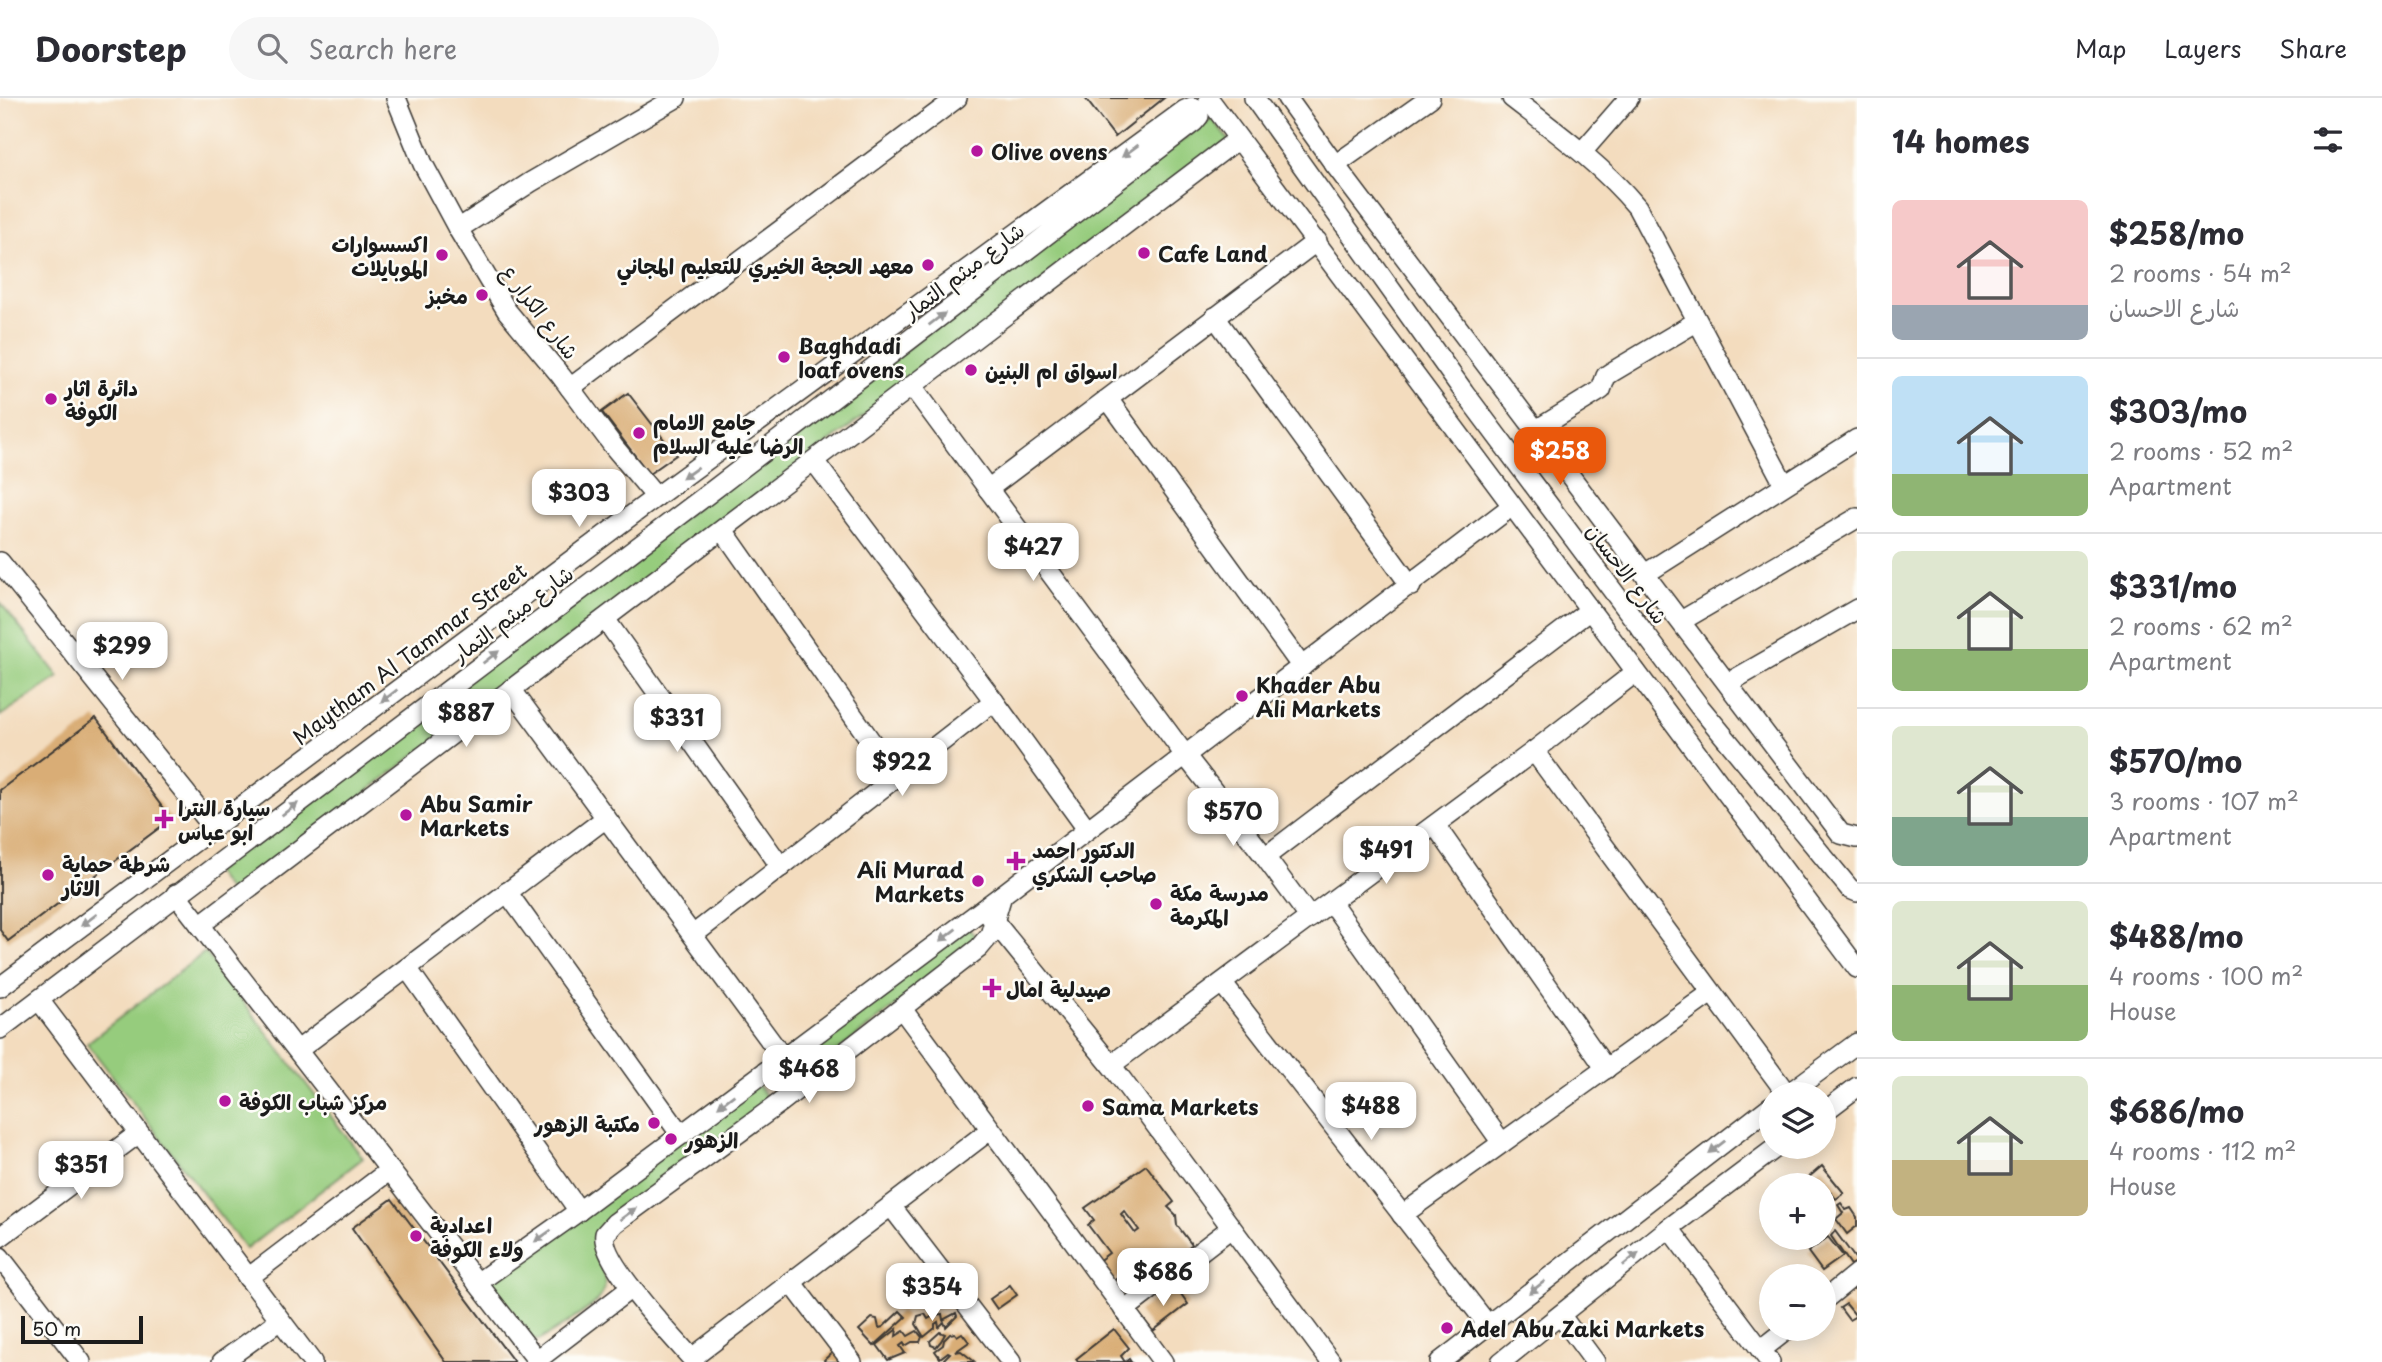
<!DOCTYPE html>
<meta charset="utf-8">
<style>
body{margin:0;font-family:"Playpen Sans","Playpen Sans Arabic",sans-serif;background:#f7f7f7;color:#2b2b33;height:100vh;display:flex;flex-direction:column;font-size:26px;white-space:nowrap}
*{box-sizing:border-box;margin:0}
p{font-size:23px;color:#7c7c81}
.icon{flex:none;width:38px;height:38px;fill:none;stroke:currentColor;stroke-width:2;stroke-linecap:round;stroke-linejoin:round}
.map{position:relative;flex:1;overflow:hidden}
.details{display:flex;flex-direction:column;background:#fff;width:525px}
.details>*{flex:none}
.buttons{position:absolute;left:1759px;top:984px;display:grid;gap:14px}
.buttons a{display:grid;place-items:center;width:77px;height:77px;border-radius:50%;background:#fff;box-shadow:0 4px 18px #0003;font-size:35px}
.scale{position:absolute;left:21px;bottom:18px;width:122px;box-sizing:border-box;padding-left:7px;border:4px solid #1c1c1c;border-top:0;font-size:19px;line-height:24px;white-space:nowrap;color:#1c1c1c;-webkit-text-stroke:5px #fdfcf7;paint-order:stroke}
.price{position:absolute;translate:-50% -60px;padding:0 16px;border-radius:14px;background:#fff;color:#222;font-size:23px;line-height:46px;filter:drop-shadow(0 2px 4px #0008)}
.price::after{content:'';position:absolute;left:50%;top:42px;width:21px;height:16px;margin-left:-10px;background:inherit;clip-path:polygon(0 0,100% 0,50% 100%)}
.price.on{background:#ea580c;color:#fff}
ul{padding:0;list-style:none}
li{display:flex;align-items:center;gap:21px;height:175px;padding:0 35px}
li+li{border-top:2px solid #e1e1e2}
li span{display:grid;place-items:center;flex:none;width:196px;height:140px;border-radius:10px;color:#555}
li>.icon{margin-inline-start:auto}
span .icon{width:84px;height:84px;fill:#fffc;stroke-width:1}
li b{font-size:30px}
h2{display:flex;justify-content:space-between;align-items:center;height:84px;padding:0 35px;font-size:30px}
header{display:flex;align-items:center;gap:42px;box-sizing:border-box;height:98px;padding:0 35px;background:#fff;border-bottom:2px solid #e1e1e2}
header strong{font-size:33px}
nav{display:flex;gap:38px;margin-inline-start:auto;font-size:24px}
.search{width:490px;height:63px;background:#f7f7f7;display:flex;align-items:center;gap:18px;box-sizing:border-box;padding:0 24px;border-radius:38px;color:#7c7c81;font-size:26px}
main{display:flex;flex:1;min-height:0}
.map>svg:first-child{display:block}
.green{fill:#96cc7d;stroke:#59744c;stroke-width:2}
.building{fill:#d9ad76;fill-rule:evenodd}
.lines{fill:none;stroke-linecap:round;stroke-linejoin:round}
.minor-casing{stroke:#3c3934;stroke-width:22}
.minor{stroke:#fff;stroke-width:19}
.oneway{fill:#999}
.poi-dot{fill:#b5179e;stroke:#fdfcf7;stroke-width:2.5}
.labels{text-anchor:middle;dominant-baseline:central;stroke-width:5;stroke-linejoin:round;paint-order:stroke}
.poi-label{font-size:21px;font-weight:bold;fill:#1c1c1c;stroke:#fdfcf7;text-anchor:start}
.street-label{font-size:21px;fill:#1c1c1c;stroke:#fdfcf7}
</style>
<header>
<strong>Doorstep</strong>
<div class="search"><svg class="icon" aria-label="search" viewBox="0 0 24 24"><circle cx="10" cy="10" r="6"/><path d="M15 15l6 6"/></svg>Search here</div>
<nav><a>Map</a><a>Layers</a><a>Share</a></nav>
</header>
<main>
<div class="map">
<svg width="1857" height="1264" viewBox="0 0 1857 1264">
<rect width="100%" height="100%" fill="#fdfcf7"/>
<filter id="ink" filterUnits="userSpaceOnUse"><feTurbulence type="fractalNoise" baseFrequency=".0143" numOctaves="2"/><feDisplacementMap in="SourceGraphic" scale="14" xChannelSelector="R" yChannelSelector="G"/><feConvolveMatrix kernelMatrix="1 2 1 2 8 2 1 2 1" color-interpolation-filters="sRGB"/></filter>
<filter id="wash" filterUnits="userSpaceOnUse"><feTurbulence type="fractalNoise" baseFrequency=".00686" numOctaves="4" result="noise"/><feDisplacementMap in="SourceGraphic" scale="28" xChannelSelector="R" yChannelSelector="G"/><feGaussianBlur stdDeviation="1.57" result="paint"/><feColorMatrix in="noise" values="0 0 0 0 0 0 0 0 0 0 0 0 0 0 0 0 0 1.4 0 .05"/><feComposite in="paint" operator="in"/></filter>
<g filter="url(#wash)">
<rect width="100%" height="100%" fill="#f3dcbe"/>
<!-- green -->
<g class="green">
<path d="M1212,20L1229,42L231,796L214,774Z"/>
<path d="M0,504L59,579L0,618Z"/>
<path d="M967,828L980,844L783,994L771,978Z"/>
<path d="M205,854L363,1060L246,1151L87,945Z"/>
<path d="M757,986L771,1005L598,1134C586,1155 617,1178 599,1201C588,1214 555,1232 540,1242H533L492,1189L494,1181Z"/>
</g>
<g id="blocks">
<!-- building -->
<g class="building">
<path d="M1085,0H1164L1115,39Z"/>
<path d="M628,295L676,357L649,376L602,314Z"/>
<path d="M96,620L171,721L8,843L0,832V692Z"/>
<path d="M1146,1067L1174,1104L1168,1109L1176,1117L1177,1127L1195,1151L1165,1175L1151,1155L1112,1184L1097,1164L1109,1155L1088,1127L1094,1122L1085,1110ZM1124,1113L1139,1132L1135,1135L1121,1116Z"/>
<path d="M1822,1068L1844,1095L1836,1101L1830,1094L1825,1098L1824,1087H1816L1809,1079Z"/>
<path d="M392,1101L514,1264H446L352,1130Z"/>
<path d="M1841,1105L1846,1112L1851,1110L1857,1119V1128L1847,1136L1836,1121L1843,1115L1838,1107Z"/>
<path d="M1835,1133L1857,1163V1167L1853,1170L1831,1138Z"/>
<path d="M1828,1139L1843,1158L1822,1173L1808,1154Z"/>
<path d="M1174,1186L1188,1206L1153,1233L1138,1214Z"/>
<path d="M1010,1187L1017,1197L997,1211L990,1201Z"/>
<path d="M1846,1206L1856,1218L1849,1222L1840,1210Z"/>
<path d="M900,1213L906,1219L874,1248L859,1232L872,1220L877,1221L879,1230L883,1229Z"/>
<path d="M956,1215L957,1218L946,1229L944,1224L939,1229L938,1224L935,1226V1230L924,1239L916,1226L918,1218L925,1216L928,1221L935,1217L942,1216L943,1222Z"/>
<path d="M897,1231L896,1238L904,1233L908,1238L917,1233L922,1239L920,1244H912L905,1248L904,1245L900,1248L905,1255L888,1262L877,1247Z"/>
<path d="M1114,1231L1129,1250L1121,1258L1125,1264L1129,1261L1131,1264H1078L1076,1261Z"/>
<path d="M940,1234L945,1236L941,1243L936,1249L931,1247L930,1243Z"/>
<path d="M955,1235L957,1238L962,1235L969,1244L955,1254L961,1253L975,1264H945L944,1261L950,1255L948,1254L940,1260L935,1253L943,1247L944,1242L950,1236Z"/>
<path d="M835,1252L847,1264H825L824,1262Z"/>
</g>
</g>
</g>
<g filter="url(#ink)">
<use href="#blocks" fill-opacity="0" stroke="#3c3934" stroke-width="2"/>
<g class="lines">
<defs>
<g id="minor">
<path d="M396,0L423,66L458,131L507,213L561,278L614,349L656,399"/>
<path d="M1254,0L1464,294L1699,608L1850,791L1857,794"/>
<path d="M1287,0L1335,67L1841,736L1857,740"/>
<path d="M1512,0C1556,34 1601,66 1637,109L1784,386"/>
<path d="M1209,1L1857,870"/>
<path d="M1582,54L1629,0"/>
<path d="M1335,67L1430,0"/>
<path d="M458,131L531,84L676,0"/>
<path d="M1215,219L1411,488"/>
<path d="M912,288L1185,657L1265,759L1310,820"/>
<path d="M570,290L957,0"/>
<path d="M1108,301L1302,569"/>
<path d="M1536,332L1601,292L1606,278L1612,274L1696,224"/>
<path d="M814,363L994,603"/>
<path d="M988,391L1317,143"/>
<path d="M723,432L896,679"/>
<path d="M0,464L213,729"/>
<path d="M1645,476L1857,341"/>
<path d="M605,521L781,769"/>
<path d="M1681,523L1857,420"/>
<path d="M1728,585L1857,511"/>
<path d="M511,591L783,960"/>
<path d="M1534,653L1787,996"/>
<path d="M1435,727L1606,971"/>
<path d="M1265,759L1590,512"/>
<path d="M507,794L681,1037"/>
<path d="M176,796L537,1262L631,1190"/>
<path d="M1331,804L1502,1045L1402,1117"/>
<path d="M989,817L1111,967L1331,1264"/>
<path d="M200,827L1238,41"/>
<path d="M693,837L994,603L1087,731"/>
<path d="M407,870L579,1113"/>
<path d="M1222,885L1488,1227"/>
<path d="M0,889L656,399L1185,12L1192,9L1198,11L1199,18L1194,24L708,396L0,931"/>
<path d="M39,902L312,1264"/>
<path d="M902,911L1163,1264"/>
<path d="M298,952L606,720"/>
<path d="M1111,967L1534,653L1636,574"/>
<path d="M1788,996L1857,945"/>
<path d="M1824,1014L1857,989"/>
<path d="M1502,1045L1711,895"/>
<path d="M891,1108L1011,1264"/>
<path d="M1669,1130L1770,1264"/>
<path d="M0,1139L139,1035"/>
<path d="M0,1159L81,1264"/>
<path d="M248,1180L390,1072"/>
<path d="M791,1184L852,1264"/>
<path d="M477,1185L579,1113L1002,797L1512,408"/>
<path d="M1824,1202L1857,1175"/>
<path d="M1124,1212L1231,1130"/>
<path d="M1561,1218L1595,1264"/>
<path d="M1761,1252L1789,1230"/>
<path d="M692,1260L990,1032"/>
<path d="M222,1264L280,1222"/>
<path d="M695,1264C675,1241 599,1163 605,1136L615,1125L781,1004L979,850L990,837L1002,797"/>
<path d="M1440,1264L1771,1008"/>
<path d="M1501,1264L1669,1130L1778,1048"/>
</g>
</defs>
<!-- minor casing -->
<use href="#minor" class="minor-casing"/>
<!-- minor -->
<use href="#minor" class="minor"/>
</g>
<!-- one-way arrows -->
<defs><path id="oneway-solid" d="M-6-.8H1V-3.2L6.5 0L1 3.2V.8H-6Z" transform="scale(1.75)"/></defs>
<g class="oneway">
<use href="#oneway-solid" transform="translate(1130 53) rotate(144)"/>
<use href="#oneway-solid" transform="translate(937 221) rotate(-37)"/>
<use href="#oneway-solid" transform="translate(690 375) rotate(145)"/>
<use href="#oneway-solid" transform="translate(491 559) rotate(-37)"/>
<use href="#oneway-solid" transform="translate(389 598) rotate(143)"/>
<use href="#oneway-solid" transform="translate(290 711) rotate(-37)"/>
<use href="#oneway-solid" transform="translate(89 822) rotate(143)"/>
<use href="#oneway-solid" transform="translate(948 837) rotate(143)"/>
<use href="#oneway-solid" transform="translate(726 1003) rotate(143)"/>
<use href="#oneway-solid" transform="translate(1717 1049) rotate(142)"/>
<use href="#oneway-solid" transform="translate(628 1116) rotate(-36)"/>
<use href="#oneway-solid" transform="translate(543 1138) rotate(145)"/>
<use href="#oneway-solid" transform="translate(1631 1161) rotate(-39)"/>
<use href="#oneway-solid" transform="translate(1537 1189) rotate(142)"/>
</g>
</g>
<!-- markers -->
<g class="poi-dot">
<circle cx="977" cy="53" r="7"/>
<circle cx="1144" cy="155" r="7"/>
<circle cx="442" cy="157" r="7"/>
<circle cx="928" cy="167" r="7"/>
<circle cx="482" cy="197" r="7"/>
<circle cx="784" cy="259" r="7"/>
<circle cx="971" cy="272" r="7"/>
<circle cx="51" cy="301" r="7"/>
<circle cx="639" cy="335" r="7"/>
<circle cx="1242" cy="598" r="7"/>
<circle cx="406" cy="717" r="7"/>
<path d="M160.5 710.5h7v7h7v7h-7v7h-7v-7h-7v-7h7z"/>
<path d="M1012.5 752.5h7v7h7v7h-7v7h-7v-7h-7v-7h7z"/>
<circle cx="48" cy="777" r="7"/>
<circle cx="978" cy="783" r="7"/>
<circle cx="1156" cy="806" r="7"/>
<path d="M988.5 879.5h7v7h7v7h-7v7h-7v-7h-7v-7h7z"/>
<circle cx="225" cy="1003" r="7"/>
<circle cx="1088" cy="1008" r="7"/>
<circle cx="654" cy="1025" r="7"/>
<circle cx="671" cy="1041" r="7"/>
<circle cx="416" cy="1138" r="7"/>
<circle cx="1447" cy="1230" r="7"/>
</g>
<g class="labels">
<!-- poi labels -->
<g class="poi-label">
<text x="991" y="53">Olive ovens</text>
<text x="428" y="145" text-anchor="end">اكسسوارات<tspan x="428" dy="24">الموبايلات</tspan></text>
<text x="1158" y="155">Cafe Land</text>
<text x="914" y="167" text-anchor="end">معهد الحجة الخيري للتعليم المجاني</text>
<text x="468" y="197" text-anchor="end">مخبز</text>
<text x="798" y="247">Baghdadi<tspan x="798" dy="24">loaf ovens</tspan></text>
<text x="985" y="272">اسواق ام البنين</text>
<text x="65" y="289">دائرة اثار<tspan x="65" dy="24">الكوفة</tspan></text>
<text x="653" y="323">جامع الامام<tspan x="653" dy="24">الرضا عليه السلام</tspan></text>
<text x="1256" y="586">Khader Abu<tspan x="1256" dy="24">Ali Markets</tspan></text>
<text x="420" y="705">Abu Samir<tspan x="420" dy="24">Markets</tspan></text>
<text x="178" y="709">سيارة النترا<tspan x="178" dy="24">ابو عباس</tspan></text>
<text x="1032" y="751">الدكتور احمد<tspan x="1032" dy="24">صاحب الشكري</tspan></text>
<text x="62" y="765">شرطة حماية<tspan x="62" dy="24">الاثار</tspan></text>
<text x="964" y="771" text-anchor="end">Ali Murad<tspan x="964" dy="24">Markets</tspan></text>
<text x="1170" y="794">مدرسة مكة<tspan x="1170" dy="24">المكرمة</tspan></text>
<text x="1006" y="890">صيدلية امال</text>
<text x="239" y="1003">مركز شباب الكوفة</text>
<text x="1102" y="1008">Sama Markets</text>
<text x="640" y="1025" text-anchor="end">مكتبة الزهور</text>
<text x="685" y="1041">الزهور</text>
<text x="430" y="1126">اعدادية<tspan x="430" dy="24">ولاء الكوفة</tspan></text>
<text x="1461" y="1230">Adel Abu Zaki Markets</text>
</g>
<!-- street labels -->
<g class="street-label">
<text transform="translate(963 172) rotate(-37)">شارع ميثم التمار</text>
<text transform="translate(541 213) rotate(53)">شارع الكرار ع</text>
<text transform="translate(1628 475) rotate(53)">شارع الاحسان</text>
<text transform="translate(512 515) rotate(-37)">شارع ميثم التمار</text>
<text transform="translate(409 555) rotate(-37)">Maytham Al Tammar Street</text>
</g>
</g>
</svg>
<div class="buttons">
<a><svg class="icon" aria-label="layers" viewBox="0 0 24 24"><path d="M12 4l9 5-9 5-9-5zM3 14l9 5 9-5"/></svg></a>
<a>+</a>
<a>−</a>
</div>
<div class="scale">50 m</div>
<b class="price on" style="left:1560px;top:389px">$258</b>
<b class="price" style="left:579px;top:431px">$303</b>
<b class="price" style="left:1033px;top:485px">$427</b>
<b class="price" style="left:122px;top:584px">$299</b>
<b class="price" style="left:466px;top:651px">$887</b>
<b class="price" style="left:677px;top:656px">$331</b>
<b class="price" style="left:902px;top:700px">$922</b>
<b class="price" style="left:1233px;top:750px">$570</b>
<b class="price" style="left:1386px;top:788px">$491</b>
<b class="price" style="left:809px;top:1007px">$468</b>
<b class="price" style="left:1371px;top:1044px">$488</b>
<b class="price" style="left:81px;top:1103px">$351</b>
<b class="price" style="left:1163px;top:1210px">$686</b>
<b class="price" style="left:932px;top:1225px">$354</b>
</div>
<section class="details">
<h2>14 homes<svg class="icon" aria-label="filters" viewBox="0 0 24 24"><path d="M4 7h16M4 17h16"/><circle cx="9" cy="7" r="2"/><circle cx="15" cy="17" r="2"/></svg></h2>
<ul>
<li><span style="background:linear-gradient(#f6c9c9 75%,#9aa5b1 0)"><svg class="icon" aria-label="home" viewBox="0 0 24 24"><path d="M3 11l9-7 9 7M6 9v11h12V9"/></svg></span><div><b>$258/mo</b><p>2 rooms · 54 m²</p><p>شارع الاحسان</p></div></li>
<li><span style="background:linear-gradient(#bfe0f5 70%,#8fb573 0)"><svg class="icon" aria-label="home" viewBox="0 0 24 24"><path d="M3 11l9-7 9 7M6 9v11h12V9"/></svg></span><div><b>$303/mo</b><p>2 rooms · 52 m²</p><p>Apartment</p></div></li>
<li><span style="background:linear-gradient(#dfe7d0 70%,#8fb573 0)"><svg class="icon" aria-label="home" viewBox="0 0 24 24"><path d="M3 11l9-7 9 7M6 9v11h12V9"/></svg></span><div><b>$331/mo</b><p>2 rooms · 62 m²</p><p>Apartment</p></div></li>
<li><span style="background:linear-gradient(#dfe7d0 65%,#7fa58c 0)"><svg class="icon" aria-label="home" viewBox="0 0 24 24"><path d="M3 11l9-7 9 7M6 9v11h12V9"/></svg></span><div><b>$570/mo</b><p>3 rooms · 107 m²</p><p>Apartment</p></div></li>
<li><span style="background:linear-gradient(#dfe7d0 60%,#8fb573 0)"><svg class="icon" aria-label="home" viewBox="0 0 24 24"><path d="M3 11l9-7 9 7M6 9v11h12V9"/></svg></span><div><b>$488/mo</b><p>4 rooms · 100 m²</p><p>House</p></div></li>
<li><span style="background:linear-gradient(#dfe7d0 60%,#c2b280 0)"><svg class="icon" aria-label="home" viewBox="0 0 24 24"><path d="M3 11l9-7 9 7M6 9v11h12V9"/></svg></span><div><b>$686/mo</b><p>4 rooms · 112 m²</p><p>House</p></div></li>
</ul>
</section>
</main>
